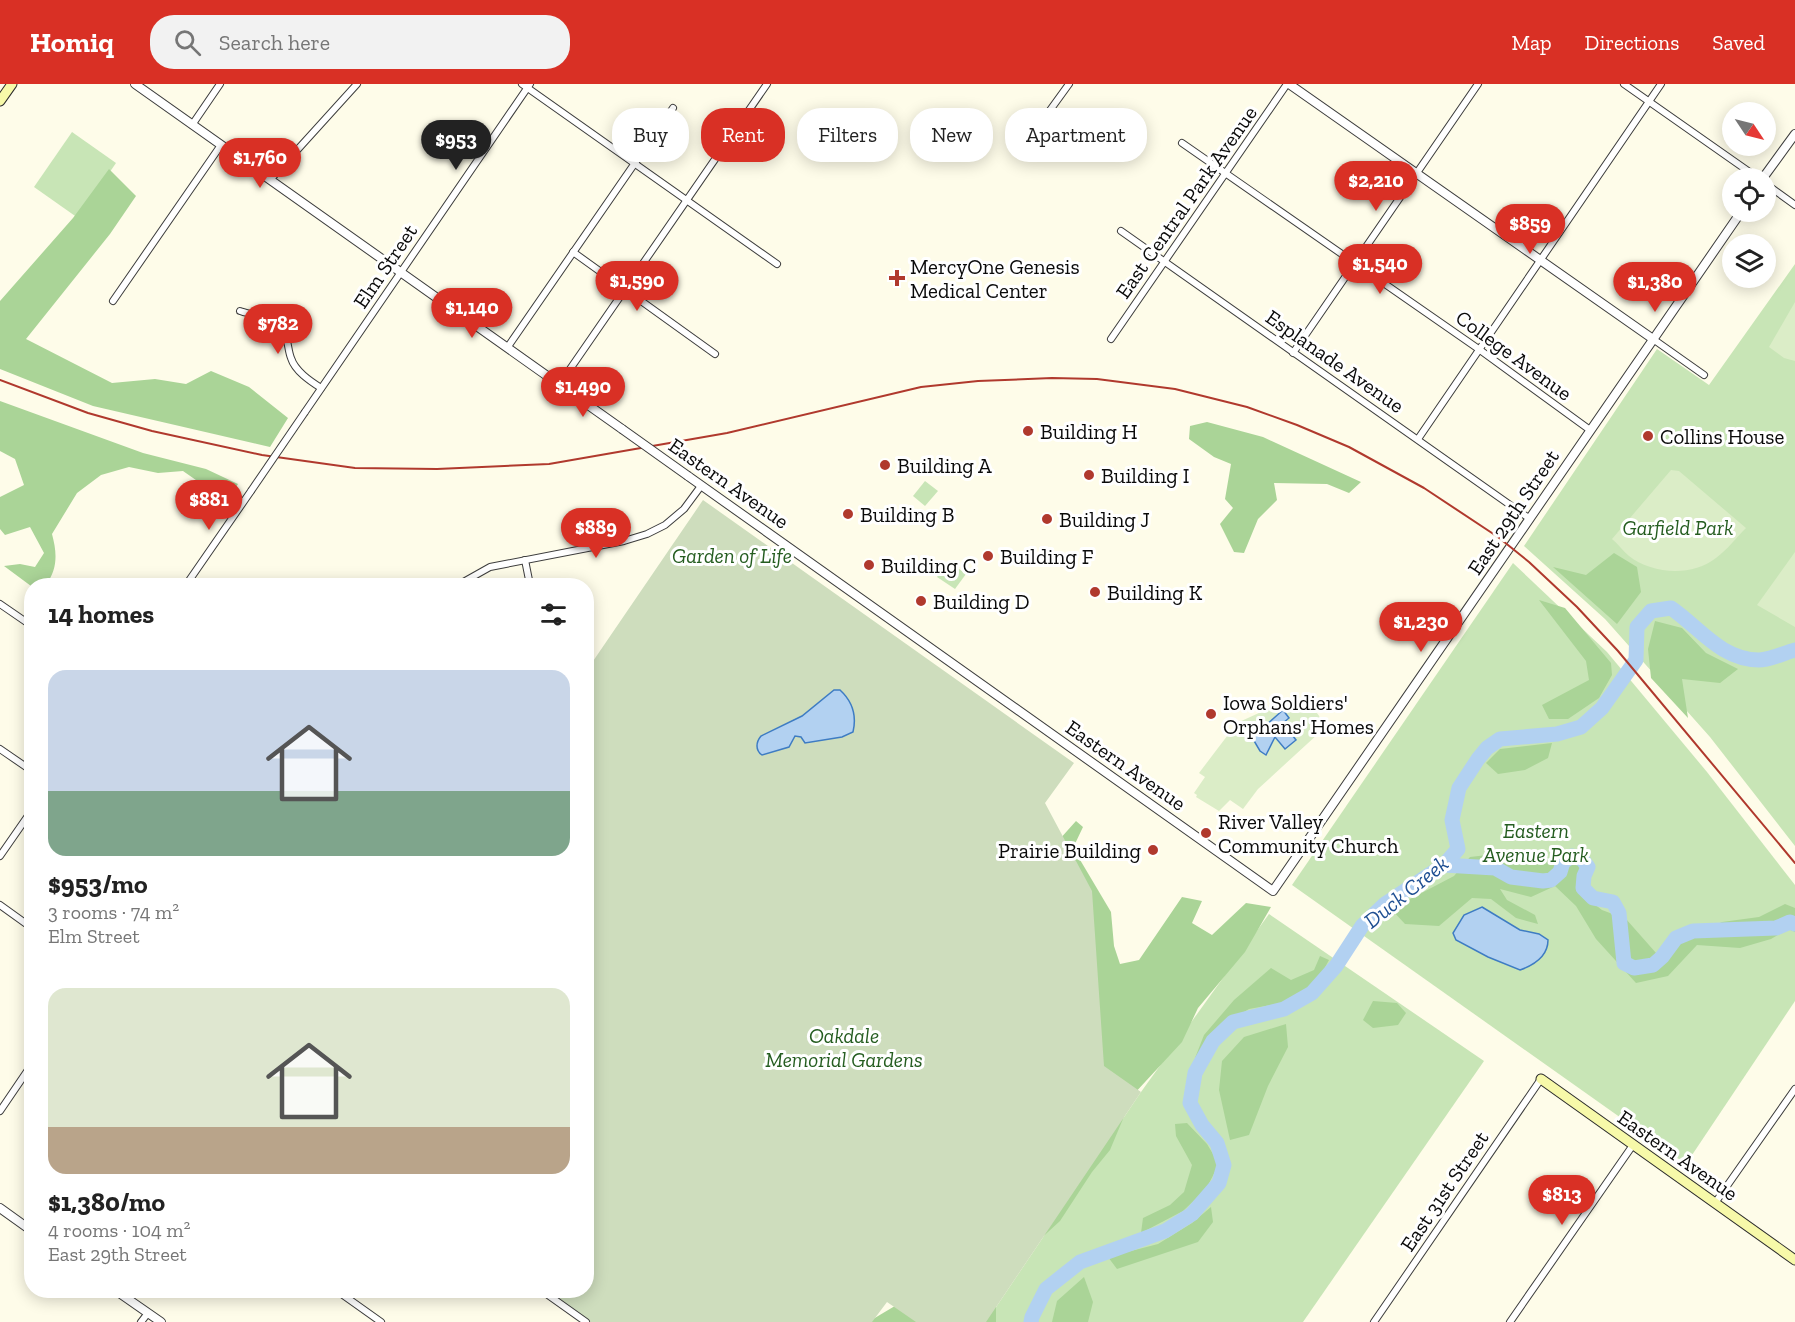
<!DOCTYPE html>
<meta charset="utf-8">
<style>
body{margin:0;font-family:"Zilla Slab",serif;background:#f2f2f2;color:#222;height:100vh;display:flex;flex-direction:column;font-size:22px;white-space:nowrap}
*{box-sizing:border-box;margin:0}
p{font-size:20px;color:#767676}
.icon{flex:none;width:33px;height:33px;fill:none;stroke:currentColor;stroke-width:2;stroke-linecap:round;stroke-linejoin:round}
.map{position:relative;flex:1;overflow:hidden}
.drawer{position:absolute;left:24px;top:494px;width:570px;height:720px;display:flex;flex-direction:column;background:#fff;border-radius:24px;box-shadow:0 3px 15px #0003}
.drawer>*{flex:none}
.guide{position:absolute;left:612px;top:24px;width:570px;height:54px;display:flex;gap:12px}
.needle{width:39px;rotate:125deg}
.buttons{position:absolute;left:1722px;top:18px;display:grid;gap:12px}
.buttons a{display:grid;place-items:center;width:54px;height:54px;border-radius:50%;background:#fff;box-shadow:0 3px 15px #0003;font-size:30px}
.price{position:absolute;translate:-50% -51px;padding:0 14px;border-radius:21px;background:#d93025;color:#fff;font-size:20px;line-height:39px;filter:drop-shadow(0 2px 3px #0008)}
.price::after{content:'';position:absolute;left:50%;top:36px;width:18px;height:14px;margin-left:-9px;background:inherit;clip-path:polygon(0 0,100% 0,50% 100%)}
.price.active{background:#222;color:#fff}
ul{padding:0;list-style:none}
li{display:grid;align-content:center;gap:12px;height:318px;padding:0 24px}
li span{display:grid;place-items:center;height:186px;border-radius:18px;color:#555}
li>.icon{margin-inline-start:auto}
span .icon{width:108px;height:108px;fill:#fffc;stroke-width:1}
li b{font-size:26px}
h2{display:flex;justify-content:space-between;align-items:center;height:72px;padding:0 24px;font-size:26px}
.pill{padding:0 21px;border-radius:24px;background:#fff;box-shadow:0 3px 15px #0003;font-size:21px;line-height:54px}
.pill.active{background:#d93025;color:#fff}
header{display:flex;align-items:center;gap:36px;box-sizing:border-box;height:84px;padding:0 30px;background:#d93025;color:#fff}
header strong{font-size:28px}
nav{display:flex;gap:33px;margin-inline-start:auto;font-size:21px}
.search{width:420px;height:54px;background:#f2f2f2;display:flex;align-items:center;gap:15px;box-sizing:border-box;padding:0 21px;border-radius:24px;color:#767676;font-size:22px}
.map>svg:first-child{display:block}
.green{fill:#c8e5b6}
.forest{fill:#aad497}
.cemetery{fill:#ceddbd}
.pitch{fill:#dbedc7}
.water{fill:#b2d1f1;stroke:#3e7cc3;stroke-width:1.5}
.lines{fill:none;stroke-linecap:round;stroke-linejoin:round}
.river{stroke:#b2d1f1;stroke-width:15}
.minor-casing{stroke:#3d3d3d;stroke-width:8}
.tertiary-casing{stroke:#3d3d3d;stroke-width:10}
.secondary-casing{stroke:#2c2c2c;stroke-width:11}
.minor{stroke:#fff;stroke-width:6}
.tertiary{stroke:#fff;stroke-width:8}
.secondary{stroke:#f7f9a9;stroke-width:9}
.rail{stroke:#b0392d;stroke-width:2}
.minor-bridge-casing{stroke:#3d3d3d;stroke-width:8;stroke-linecap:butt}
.tertiary-bridge-casing{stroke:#3d3d3d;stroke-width:10;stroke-linecap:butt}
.minor-bridge{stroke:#fff;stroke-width:6}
.tertiary-bridge{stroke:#fff;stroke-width:8}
.poi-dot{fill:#b0392d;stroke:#fff;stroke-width:2}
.labels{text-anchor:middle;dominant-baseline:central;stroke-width:6;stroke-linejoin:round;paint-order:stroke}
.street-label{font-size:21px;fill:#0a0a0a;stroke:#fff}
.poi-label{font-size:21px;fill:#0a0a0a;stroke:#fff;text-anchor:start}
.park-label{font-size:21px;font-style:italic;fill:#255d20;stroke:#fff}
.water-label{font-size:22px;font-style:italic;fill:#1e4f92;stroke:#fff}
</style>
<header>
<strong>Homiq</strong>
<div class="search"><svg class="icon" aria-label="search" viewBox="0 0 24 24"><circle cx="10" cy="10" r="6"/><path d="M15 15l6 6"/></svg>Search here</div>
<nav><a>Map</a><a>Directions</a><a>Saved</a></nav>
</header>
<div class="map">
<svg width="1795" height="1238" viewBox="0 0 1795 1238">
<rect width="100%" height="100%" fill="#fefce9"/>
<!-- green -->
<g class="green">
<path d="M72,48L116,79L78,134L34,103Z"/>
<path d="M1795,180V762L1710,653L1605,535L1524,462L1657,265L1709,301Z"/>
<path d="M925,397L938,407L925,422L913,412Z"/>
<path d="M948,477L966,490L955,505L937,493Z"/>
<path d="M1513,479L1607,568L1707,688L1795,801V917L1686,1080L1292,801Z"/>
<path d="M1269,830L1484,977L1303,1238H986L1141,1008Z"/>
</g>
<!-- forest -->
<g class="forest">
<path d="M109,85L136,112L110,150L26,255L112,299L155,295L186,300L211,287L249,303L288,334L270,363L93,322L0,285V217L73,134Z"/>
<path d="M0,317L143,369L206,385L238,400L226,417L183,387L158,389L129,383L101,391L77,409L52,450C57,469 58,484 46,501L31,502L4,482L20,480L35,483L44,469L30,443L5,451L0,445V413L24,401L15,375L0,367Z"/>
<path d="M1207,338L1263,353L1361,398L1349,409L1327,400L1274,399L1277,416L1258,435L1244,469L1234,468L1220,440L1233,424L1225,415L1231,380L1214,373L1189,355L1190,342Z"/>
<path d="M1614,469L1637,483L1641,508L1617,540L1553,483L1586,491Z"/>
<path d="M1539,516L1565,524L1611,579L1612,591L1599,614L1568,635H1549L1542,621L1589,596L1586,577Z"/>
<path d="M1655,537L1682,544L1706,569L1738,585L1720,599L1682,595L1688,634L1651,594L1648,565Z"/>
<path d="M1552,659L1548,674L1525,686L1498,690L1486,679L1500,665Z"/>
<path d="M1076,737L1083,743L1073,764L1111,828L1114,862L1120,880L1139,876L1182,813L1202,817L1192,839L1212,851L1246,819L1271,823L1245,868L1198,924L1182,958L1133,1011L1110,1066L1092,1088L1060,1137L1036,1159L996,1202V1238H868L910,1213L1050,766Z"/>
<path d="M1578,769L1585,813L1602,826L1626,835L1664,878L1679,859L1722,838L1759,833L1785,820L1795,824V848L1788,845L1771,855L1740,864L1697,861L1668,892L1636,899L1596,855L1576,822L1555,802L1531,813L1500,805L1507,816L1535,831L1538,840L1516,834L1491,815L1472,814L1439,842L1405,840L1391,825L1454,792L1470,773L1496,770L1537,776Z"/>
<path d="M1320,872L1329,876L1317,898L1287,918L1249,925L1222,941L1202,970L1195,974L1204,951L1234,916L1271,884L1291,896L1314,886Z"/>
<path d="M1373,917L1397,919L1406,929L1398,941L1373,944L1363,936Z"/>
<path d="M1286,940L1288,963L1268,1002L1249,1051L1230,1056L1219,1006L1222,977L1244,953Z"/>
<path d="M1187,1039L1207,1060L1219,1080L1206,1105L1183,1127L1141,1149L1143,1134L1170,1121L1184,1108L1192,1081L1176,1052L1175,1040Z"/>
<path d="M1211,1123L1213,1138L1198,1158L1117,1185L1108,1173L1158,1160L1192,1139Z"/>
<path d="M1084,1193L1093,1218L1088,1238H1052L1057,1217Z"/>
</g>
<!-- cemetery -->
<path class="cemetery" d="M703,416L1074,679L1045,719L1092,807L1104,982L1141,1008L986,1238H916L887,1218L872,1238H591L546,1206H586L587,586Z"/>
<!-- pitch -->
<g class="pitch">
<path d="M1795,218V277L1784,274L1769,263Z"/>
<path d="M1671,386L1679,387L1746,444C1736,454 1727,466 1716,474C1692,493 1652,490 1629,472C1623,467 1618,460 1612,455Z"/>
<path d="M1795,468V543L1757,521Z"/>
<path d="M1296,612C1309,622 1328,631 1319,649L1258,705L1243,725L1230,716L1219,727L1196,713L1197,711L1194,709L1205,693L1199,689L1237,639Z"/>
</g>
<!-- water -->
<g class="water">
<path d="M834,606H840C852,617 857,631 853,648L842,653L805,659L801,653L795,652L789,663L762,671C755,666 756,658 761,652L802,632Z"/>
<path d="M1283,626L1289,634L1283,639L1296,656L1285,665L1275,653L1266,671L1260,667L1250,650L1265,642Z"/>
<path d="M1482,823L1520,846L1539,850L1548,856C1548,872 1534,881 1520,886L1488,873L1456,856L1453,849L1464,831Z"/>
</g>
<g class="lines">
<!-- river -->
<g class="river">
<path d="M1444,781L1495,784L1511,793L1543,797L1551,796L1560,788L1563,778L1572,772L1582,775L1588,783L1584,792L1583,804L1593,814L1613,818L1619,829L1624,879L1634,884L1653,881L1662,873L1676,854L1693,847L1776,844L1790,838L1795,840"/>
<path d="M1031,1238L1032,1233L1046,1205L1080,1178L1165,1147L1192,1130L1219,1099L1224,1081L1217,1059L1202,1041L1190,1019L1195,989L1213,957L1233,938L1284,925L1312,909L1336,882L1362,842L1385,820L1444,781L1458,765L1452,736L1459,704L1478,675L1487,664L1500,655L1557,650L1581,643L1602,624L1636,576L1637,543L1651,527L1671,524C1699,543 1721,576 1759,576C1770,576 1784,569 1795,566"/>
</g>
<defs>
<g id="minor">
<path d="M522,0L777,180"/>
<path d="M1624,0L1758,94"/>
<path d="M1048,29L1069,0"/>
<path d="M192,41L220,0"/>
<path d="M1182,59L1480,266L1590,346"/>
<path d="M270,96L357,0"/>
<path d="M1766,100L1795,121"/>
<path d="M1121,147L1530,435"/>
<path d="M573,168L715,270"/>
<path d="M113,217L221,61"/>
<path d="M240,227C252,231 270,234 280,244C289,252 287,264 291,274C295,287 310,297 321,304"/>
<path d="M1111,255L1287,0"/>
<path d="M1653,255L1704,291"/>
<path d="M507,264L673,24"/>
<path d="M1293,269L1478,0"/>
<path d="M559,301L767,0"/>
<path d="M305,328L530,0"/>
<path d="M1418,355L1661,0"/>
<path d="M525,476L530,501"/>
<path d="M186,501L251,407"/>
<path d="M458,501L490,483L624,457L647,450L665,441L684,425L701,402"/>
<path d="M0,520L32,542"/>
<path d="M0,665L32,687"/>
<path d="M0,772L32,726"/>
<path d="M0,821L32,844"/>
<path d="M0,1027L32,980"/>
<path d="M1715,1119L1795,1005"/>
<path d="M336,1206L381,1238"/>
<path d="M541,1206L586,1238"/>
<path d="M141,1238L148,1229"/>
<path d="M1374,1238L1541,995"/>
<path d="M1510,1238L1633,1061"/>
</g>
<g id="tertiary">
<path d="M135,0L622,345"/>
<path d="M1289,0L1653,255"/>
<path d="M1763,94L1795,50"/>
<path d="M688,392L1273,807L1741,128"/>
<path d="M0,1124L32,1147"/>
<path d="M115,1206L161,1238"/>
</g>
<g id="secondary">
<path d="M0,17L12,0"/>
<path d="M1541,995L1795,1176"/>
</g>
</defs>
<!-- minor casing -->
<use href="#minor" class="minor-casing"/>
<!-- tertiary casing -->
<use href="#tertiary" class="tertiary-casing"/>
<!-- secondary casing -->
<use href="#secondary" class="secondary-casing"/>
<!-- minor -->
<use href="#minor" class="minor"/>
<!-- tertiary -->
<use href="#tertiary" class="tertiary"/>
<!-- secondary -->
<use href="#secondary" class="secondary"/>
<!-- rail -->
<path class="rail" d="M0,296L88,329L152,347L262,371L355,384L437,385L549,380L727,349L921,303L978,297L1052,294L1097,295L1175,305L1247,323L1297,341L1349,363L1424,404L1498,453L1529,478L1577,523L1618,567L1795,779"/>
<defs>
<path id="minor-bridge" d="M251,407L305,328"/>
<path id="tertiary-bridge" d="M622,345L688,392"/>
</defs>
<!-- minor-bridge casing -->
<use href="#minor-bridge" class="minor-bridge-casing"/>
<!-- tertiary-bridge casing -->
<use href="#tertiary-bridge" class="tertiary-bridge-casing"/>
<!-- minor-bridge -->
<use href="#minor-bridge" class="minor-bridge"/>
<!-- tertiary-bridge -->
<use href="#tertiary-bridge" class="tertiary-bridge"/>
</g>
<!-- markers -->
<g class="poi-dot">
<path d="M894 185h6v6h6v6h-6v6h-6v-6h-6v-6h6z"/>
<circle cx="1028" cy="347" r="6"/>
<circle cx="1648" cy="352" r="6"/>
<circle cx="885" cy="381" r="6"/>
<circle cx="1089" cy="391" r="6"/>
<circle cx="848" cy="430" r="6"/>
<circle cx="1047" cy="435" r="6"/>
<circle cx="988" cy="472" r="6"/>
<circle cx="869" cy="481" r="6"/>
<circle cx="1095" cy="508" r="6"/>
<circle cx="921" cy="517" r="6"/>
<circle cx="1211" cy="630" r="6"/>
<circle cx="1206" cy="749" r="6"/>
<circle cx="1153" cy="766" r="6"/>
</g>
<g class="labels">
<!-- street labels -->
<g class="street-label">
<text transform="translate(1186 118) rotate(-55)">East Central Park Avenue</text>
<text transform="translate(385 182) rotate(-56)">Elm Street</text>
<text transform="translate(1514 271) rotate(36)">College Avenue</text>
<text transform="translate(1335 277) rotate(35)">Esplanade Avenue</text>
<text transform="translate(729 399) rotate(35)">Eastern Avenue</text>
<text transform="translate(1513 428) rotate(-56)">East 29th Street</text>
<text transform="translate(1126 681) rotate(35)">Eastern Avenue</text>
<text transform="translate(1678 1071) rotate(35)">Eastern Avenue</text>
<text transform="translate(1444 1107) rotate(-56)">East 31st Street</text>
</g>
<!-- poi labels -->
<g class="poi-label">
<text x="910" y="182">MercyOne Genesis<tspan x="910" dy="24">Medical Center</tspan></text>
<text x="1040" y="347">Building H</text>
<text x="1660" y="352">Collins House</text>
<text x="897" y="381">Building A</text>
<text x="1101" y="391">Building I</text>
<text x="860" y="430">Building B</text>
<text x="1059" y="435">Building J</text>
<text x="1000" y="472">Building F</text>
<text x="881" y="481">Building C</text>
<text x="1107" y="508">Building K</text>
<text x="933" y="517">Building D</text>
<text x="1223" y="618">Iowa Soldiers'<tspan x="1223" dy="24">Orphans' Homes</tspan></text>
<text x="1218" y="737">River Valley<tspan x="1218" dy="24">Community Church</tspan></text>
<text x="1141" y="766" text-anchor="end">Prairie Building</text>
</g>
<!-- park labels -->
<g class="park-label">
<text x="1678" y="443">Garfield Park</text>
<text x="732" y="471">Garden of Life</text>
<text x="1536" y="746">Eastern<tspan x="1536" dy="24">Avenue Park</tspan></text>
<text x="844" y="951">Oakdale<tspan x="844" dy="24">Memorial Gardens</tspan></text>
</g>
<!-- water labels -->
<g class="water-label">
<text transform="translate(1406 808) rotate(-39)">Duck Creek</text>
</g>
</g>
</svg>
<div class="buttons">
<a><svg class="needle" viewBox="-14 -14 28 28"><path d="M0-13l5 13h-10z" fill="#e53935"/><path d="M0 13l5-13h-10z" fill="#767676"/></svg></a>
<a><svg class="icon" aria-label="locate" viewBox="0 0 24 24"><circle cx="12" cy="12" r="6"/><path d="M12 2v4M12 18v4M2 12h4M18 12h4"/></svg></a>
<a><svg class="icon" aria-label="layers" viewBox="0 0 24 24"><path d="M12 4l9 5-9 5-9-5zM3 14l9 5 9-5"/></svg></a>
</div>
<b class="price active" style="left:456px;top:87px">$953</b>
<b class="price" style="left:260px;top:105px">$1,760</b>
<b class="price" style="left:1376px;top:128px">$2,210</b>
<b class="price" style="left:1530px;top:171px">$859</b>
<b class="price" style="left:1380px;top:211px">$1,540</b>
<b class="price" style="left:637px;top:228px">$1,590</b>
<b class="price" style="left:1655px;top:229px">$1,380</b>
<b class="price" style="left:472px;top:255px">$1,140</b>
<b class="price" style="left:278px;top:271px">$782</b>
<b class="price" style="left:583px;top:334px">$1,490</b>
<b class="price" style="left:209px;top:447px">$881</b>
<b class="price" style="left:596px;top:475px">$889</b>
<b class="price" style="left:1421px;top:569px">$1,230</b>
<b class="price" style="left:1562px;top:1142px">$813</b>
<div class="guide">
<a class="pill">Buy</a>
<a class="pill active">Rent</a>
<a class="pill">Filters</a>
<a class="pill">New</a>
<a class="pill">Apartment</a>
</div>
<section class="drawer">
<h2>14 homes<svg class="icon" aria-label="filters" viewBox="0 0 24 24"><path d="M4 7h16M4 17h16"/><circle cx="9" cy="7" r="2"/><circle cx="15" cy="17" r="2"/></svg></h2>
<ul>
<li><span style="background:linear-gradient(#c9d6e8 65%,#7fa58c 0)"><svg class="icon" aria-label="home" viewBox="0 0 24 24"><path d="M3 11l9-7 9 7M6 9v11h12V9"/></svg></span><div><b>$953/mo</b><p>3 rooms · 74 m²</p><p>Elm Street</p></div></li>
<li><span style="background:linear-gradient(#dfe7d0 75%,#b9a48a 0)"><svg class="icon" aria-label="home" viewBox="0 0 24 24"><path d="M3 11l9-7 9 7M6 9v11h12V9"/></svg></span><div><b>$1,380/mo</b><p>4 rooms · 104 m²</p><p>East 29th Street</p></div></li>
</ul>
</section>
</div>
